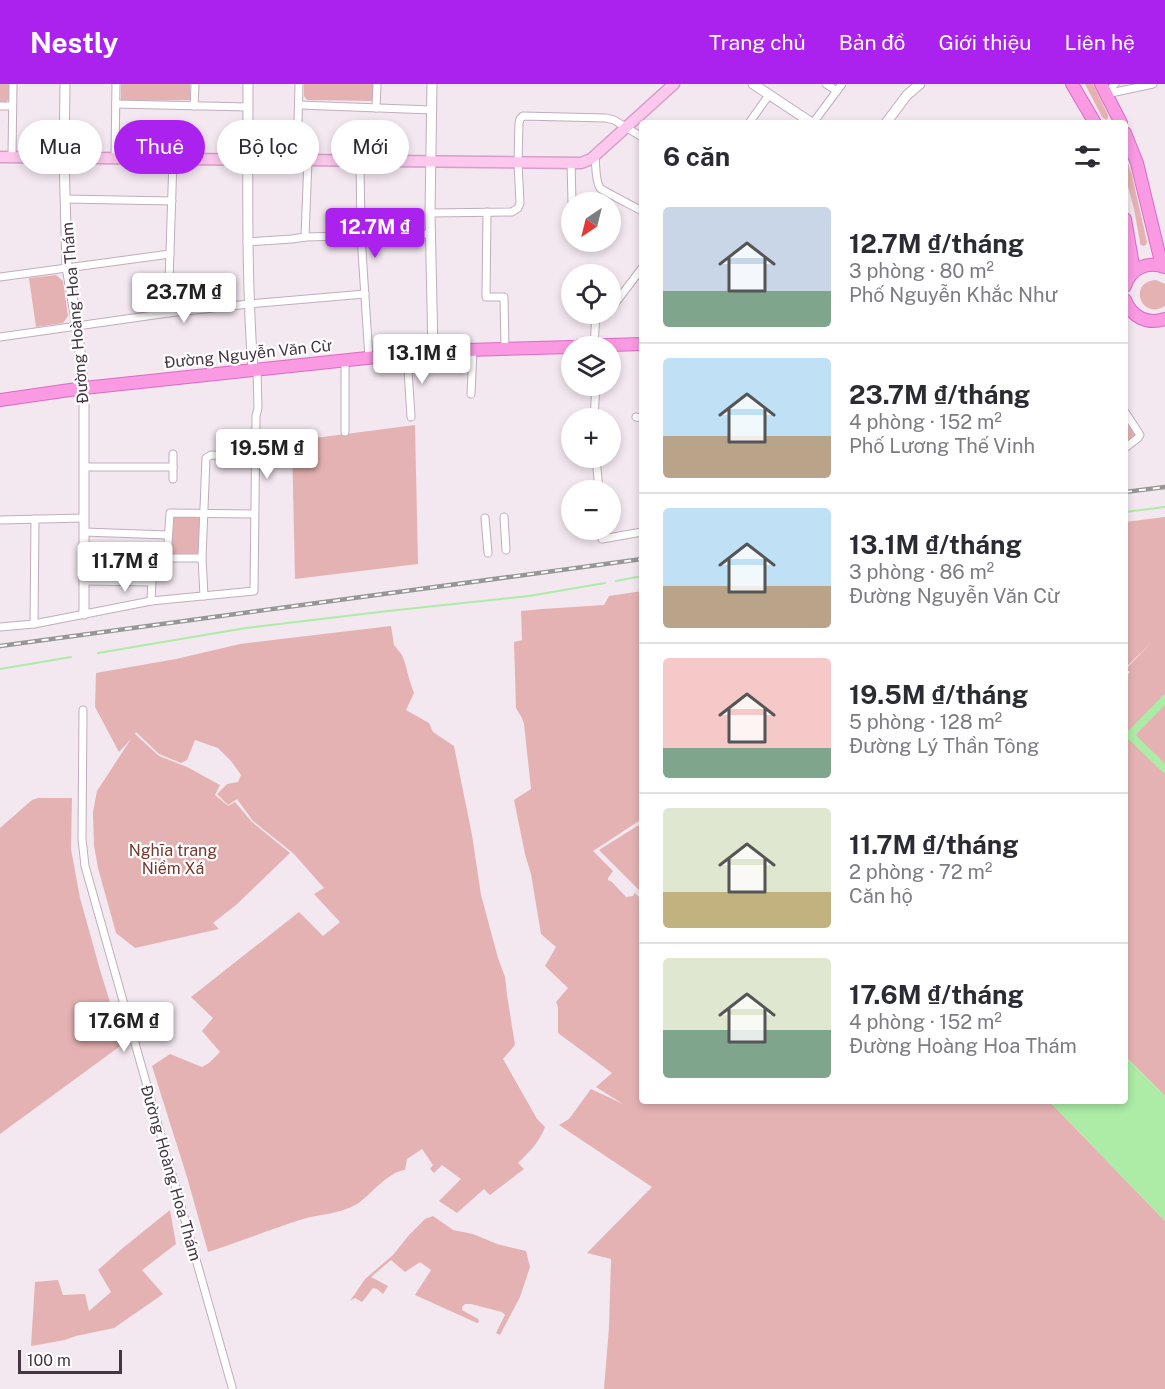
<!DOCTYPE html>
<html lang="vi">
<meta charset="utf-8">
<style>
body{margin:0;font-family:"Public Sans",sans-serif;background:#f7f7f7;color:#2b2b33;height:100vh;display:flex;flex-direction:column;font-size:22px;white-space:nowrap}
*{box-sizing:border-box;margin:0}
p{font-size:20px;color:#7c7c81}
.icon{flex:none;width:33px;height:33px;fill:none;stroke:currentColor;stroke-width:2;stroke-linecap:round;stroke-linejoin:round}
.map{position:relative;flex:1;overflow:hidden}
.panel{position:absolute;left:639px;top:36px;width:489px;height:984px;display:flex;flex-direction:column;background:#fff;border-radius:6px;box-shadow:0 3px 9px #0003}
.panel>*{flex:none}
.guide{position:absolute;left:18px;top:36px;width:531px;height:54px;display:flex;gap:12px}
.needle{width:39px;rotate:215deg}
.buttons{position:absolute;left:561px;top:108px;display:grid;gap:12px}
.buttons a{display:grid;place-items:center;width:60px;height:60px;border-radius:50%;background:#fff;box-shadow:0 3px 9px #0003;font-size:30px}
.scale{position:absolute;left:18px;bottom:15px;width:104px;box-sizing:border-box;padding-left:6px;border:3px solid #453644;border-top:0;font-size:16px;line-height:21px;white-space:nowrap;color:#453644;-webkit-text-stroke:4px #fff;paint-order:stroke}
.price{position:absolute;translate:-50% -51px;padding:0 14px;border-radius:6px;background:#fff;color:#222;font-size:20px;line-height:39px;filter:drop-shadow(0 2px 3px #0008)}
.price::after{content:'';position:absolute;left:50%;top:36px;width:18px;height:14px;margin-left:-9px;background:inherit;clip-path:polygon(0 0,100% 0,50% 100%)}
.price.current{background:#ab22ef;color:#fff}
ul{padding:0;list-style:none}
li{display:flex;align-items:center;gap:18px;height:150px;padding:0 24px}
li+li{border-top:2px solid #e1e1e2}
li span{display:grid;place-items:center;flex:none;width:168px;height:120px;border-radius:6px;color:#555}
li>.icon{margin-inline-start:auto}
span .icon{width:72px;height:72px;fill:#fffc;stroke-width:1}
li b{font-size:26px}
h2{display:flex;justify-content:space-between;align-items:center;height:72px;padding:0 24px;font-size:26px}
.chip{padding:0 21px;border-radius:27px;background:#fff;box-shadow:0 3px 9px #0003;font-size:21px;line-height:54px}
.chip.current{background:#ab22ef;color:#fff}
header{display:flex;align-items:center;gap:36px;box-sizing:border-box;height:84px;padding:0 30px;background:#ab22ef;color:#fff}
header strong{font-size:28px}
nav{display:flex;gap:33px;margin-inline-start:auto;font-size:21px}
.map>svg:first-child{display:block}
.green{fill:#e5b2b3}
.water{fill:#aceca6}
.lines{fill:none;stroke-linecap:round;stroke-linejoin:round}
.stream{stroke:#aceca6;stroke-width:2}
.canal{stroke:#aceca6;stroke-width:8}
.minor-casing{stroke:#c1adbd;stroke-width:9}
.tertiary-casing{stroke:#c1adbd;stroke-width:11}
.secondary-casing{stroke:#d69ec8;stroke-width:13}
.primary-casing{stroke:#dd6ac4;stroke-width:14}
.minor{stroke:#fff;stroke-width:7}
.tertiary{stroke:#fff;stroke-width:9}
.secondary{stroke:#fcc8ed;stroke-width:10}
.primary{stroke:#f99ae3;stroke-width:12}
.rail-casing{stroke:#969696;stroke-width:4.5}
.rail{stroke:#fff;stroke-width:2;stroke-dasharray:7;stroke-linecap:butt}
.labels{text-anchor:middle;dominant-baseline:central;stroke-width:4.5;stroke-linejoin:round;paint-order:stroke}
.street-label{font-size:16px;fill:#453644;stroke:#fff}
.park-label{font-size:16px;fill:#74372d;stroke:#fff}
</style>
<header>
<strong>Nestly</strong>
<nav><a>Trang chủ</a><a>Bản đồ</a><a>Giới thiệu</a><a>Liên hệ</a></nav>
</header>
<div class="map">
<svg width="1165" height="1305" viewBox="0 0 1165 1305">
<rect width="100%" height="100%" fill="#f3e7f0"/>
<!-- green -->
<g class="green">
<path d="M0,0H10V14L5,19H0Z"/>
<path d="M121,0H190V16L121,17Z"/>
<path d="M304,0H373V15L371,17L307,16L304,12Z"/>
<path d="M1085,0H1093L1108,31V34L1106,36L1102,33Z"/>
<path d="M1125,71L1132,91L1147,158L1146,161L1143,162L1140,160V158L1134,125L1125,91Z"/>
<path d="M56,191L63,197L68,232L63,239L36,243L29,194Z"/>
<path d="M1156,196L1165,200V222C1141,237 1127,198 1156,196Z"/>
<path d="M1125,331L1137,351L1125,361Z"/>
<path d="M415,341L418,480L295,495L292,357Z"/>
<path d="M172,432L200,433L199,472L171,471Z"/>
<path d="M1165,433V1012L1125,972V594L1130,588L1126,585L1150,560L1125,584V438Z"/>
<path d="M642,507V735L593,767L613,787L608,794V796L612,798L626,813L633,812L635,809L642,816V1017H1049L1165,1137V1305H604L609,1243L611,1175L587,1169L652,1103L559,1041L569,1035L591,1005L623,1020L596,1003L612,989L558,949V923L556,918L568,904L545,882L556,863L541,850L531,790L525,770L514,716L531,705L524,640L522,634L516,624L514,558L522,556L521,527L542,525L604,521L609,512Z"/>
<path d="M391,542L394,561L402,571L405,579L410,598L414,609L406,626L429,639L433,648L454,662L472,751L481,811L498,874L505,893L507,911L515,961L503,975L537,1035L545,1043C539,1059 529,1068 518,1079L524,1085L490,1111L484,1105L457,1129L439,1117L461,1095L442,1081L434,1089L430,1085L433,1081L422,1065L407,1075L405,1086C387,1088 371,1111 357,1120C341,1130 320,1130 303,1135C271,1145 240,1158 208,1168L187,1093L152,982L170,970L202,983L209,979L220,968L202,947L213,934L191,913L299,828L323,852L340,838L314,810L324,804L293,769L253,737L237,715L228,721L217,710L227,700L238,698L241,691L231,677L218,664L195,656L187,676L181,679L159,670L136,648L135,650L159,672L187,683L220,701L215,711L228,722L235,718L252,738L290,769L236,821L213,839L219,845L135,864L116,849L98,784L94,761L93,728L97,707L131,655L119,668L95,623L96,589L176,575L240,560Z"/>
<path d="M38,714H72L71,765L80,814L100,886L123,960L0,1050V744L32,716Z"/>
<path d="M642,739V809L599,766Z"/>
<path d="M170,1126L176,1160L142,1186L163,1210L114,1244L76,1252L65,1256L31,1262L35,1198L58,1196L63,1211L85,1210L89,1227L111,1208L98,1186L124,1163Z"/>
<path d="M433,1132L453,1146L473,1150L497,1160L526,1167L530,1183L520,1213L500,1251L496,1249L505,1231L502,1228L471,1220H465L462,1223V1226L478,1235L479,1238L477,1239L415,1211L431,1186L420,1178L405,1188L391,1176L371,1193L388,1202L383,1210L377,1205L373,1204L362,1218L355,1214L350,1217L365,1195L393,1171L409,1151L425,1135Z"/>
</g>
<!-- water -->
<path class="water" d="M1125,972L1165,1012V1137L1049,1017H1125Z"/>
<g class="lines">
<!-- stream -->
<g class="stream">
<path d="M1125,428L1165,423"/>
<path d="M616,497L642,492"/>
<path d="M98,569L246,544L388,527L529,512L605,499"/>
<path d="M0,585L71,573"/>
</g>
<!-- canal -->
<path class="canal" d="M1165,615L1130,651L1165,685"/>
<defs>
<g id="minor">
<path d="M826,0L837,7"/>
<path d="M1106,10L1153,0"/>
<path d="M1106,10L1115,0"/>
<path d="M116,20L248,23"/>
<path d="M299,21L432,26"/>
<path d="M0,22H12"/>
<path d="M194,22L195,0"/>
<path d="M376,24L377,0"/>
<path d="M749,39L769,11"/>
<path d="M813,39L842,0"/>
<path d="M595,71C596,81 595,96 600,104C603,107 635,123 642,127"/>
<path d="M12,73L13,0"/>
<path d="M115,74L116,0"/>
<path d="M297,76L299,0"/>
<path d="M360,77L361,152L369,274"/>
<path d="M571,79L572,118"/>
<path d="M65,115L172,117"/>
<path d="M487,128L486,213H504L505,265"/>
<path d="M430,129L512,128L518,124L520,119L518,79L519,39L520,35L523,32L606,34L614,36L642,53"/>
<path d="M305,153L308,76"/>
<path d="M247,158L292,155L305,153L431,150"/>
<path d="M0,193L170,170"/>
<path d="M610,226L642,184"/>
<path d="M168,229L173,75"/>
<path d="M602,230H607"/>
<path d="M0,253L168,229L249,220L365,210"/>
<path d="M594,262L596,230"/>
<path d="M407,270L411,333"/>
<path d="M345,276V348"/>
<path d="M471,310L473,266"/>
<path d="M1125,328L1140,351L1138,354L1125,364"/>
<path d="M636,333L642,334"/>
<path d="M594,334L596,302"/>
<path d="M596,374L599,406"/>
<path d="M85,383H173V370"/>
<path d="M173,383V395"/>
<path d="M504,433L506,466"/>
<path d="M485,434L488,469"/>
<path d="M0,436L84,434"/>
<path d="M601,446L602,455L642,448"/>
<path d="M84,448L168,451"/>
<path d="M167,474L170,429L254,430"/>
<path d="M84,480L152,482"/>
<path d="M84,497L152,498"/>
<path d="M204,512L202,474L206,374L211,371L255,373"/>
<path d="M151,517L153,474H202"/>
<path d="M34,540L35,435"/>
<path d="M0,543L34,540L151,517L254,507L256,332L258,324L257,286"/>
<path d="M83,626L82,755L85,782L232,1303"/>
</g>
<g id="tertiary">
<path d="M65,0L64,74L67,183L77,242L84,304V530"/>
<path d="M248,0C248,96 246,191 253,286"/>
<path d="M432,0L430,129L433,267"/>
<path d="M753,0L812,39"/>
<path d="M886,39L907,11L920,0"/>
</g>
<path id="secondary" d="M0,73L581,79L591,75L674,0"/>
<g id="primary">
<path d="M1072,0L1095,39"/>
<path d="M1101,0L1121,39"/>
<path d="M1125,49L1137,79L1162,182"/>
<path d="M1125,135L1134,187"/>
<path d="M1125,202C1131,184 1147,177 1165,183"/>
<path d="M1125,216C1132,233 1147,241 1165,235"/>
<path d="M579,262L642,260"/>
<path d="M0,316L84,304L433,267L572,263"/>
</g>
</defs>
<!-- minor casing -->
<use href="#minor" class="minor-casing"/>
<!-- tertiary casing -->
<use href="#tertiary" class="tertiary-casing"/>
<!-- secondary casing -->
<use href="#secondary" class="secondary-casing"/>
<!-- primary casing -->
<use href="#primary" class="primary-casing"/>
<!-- minor -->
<use href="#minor" class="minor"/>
<!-- tertiary -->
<use href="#tertiary" class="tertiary"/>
<!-- secondary -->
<use href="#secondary" class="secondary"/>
<!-- primary -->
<use href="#primary" class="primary"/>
<defs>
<g id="rail">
<path d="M1125,408L1165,403"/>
<path d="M0,562L642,475"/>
</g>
</defs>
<!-- rail casing -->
<use href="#rail" class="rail-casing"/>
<!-- rail -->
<use href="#rail" class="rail"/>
</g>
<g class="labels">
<!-- street labels -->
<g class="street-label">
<text transform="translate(75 229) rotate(-95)">Đường Hoàng Hoa Thám</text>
<text transform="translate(248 270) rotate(-6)">Đường Nguyễn Văn Cừ</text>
<text transform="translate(171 1089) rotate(74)">Đường Hoàng Hoa Thám</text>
</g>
<!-- park labels -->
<g class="park-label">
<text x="173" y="766">Nghĩa trang<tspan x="173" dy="18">Niềm Xá</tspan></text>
</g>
</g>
</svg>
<div class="buttons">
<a><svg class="needle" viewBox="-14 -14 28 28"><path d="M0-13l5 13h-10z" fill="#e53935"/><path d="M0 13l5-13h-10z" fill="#7c7c81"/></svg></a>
<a><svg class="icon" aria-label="locate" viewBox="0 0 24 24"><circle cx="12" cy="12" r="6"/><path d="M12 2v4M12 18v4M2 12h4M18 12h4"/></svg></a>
<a><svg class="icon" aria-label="layers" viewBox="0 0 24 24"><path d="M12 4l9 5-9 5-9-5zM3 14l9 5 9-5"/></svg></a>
<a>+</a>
<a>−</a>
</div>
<div class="scale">100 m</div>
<b class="price current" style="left:375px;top:175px">12.7M ₫</b>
<b class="price" style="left:184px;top:240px">23.7M ₫</b>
<b class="price" style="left:422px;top:301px">13.1M ₫</b>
<b class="price" style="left:267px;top:396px">19.5M ₫</b>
<b class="price" style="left:125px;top:509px">11.7M ₫</b>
<b class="price" style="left:124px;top:969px">17.6M ₫</b>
<div class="guide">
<a class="chip">Mua</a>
<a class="chip current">Thuê</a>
<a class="chip">Bộ lọc</a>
<a class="chip">Mới</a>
</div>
<section class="panel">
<h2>6 căn<svg class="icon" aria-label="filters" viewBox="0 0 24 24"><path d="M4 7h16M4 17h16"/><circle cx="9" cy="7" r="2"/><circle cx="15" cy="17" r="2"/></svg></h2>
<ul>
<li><span style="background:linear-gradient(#c9d6e8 70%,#7fa58c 0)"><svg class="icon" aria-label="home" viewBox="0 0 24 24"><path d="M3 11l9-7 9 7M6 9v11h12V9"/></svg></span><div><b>12.7M ₫/tháng</b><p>3 phòng · 80 m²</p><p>Phố Nguyễn Khắc Như</p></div></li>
<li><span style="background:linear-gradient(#bfe0f5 65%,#b9a48a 0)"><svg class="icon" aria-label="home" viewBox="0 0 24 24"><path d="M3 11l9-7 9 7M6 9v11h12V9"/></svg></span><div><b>23.7M ₫/tháng</b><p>4 phòng · 152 m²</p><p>Phố Lương Thế Vinh</p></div></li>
<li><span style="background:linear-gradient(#bfe0f5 65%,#b9a48a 0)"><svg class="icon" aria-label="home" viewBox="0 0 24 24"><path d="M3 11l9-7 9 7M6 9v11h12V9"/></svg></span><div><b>13.1M ₫/tháng</b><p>3 phòng · 86 m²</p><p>Đường Nguyễn Văn Cừ</p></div></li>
<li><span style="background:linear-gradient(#f6c9c9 75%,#7fa58c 0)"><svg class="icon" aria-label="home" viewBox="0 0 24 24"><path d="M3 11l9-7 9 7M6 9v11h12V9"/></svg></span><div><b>19.5M ₫/tháng</b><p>5 phòng · 128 m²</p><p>Đường Lý Thần Tông</p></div></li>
<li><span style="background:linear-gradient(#dfe7d0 70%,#c2b280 0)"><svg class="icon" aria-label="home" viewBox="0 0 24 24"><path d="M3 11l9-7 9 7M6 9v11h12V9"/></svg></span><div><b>11.7M ₫/tháng</b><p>2 phòng · 72 m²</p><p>Căn hộ</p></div></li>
<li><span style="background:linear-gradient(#dfe7d0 60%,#7fa58c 0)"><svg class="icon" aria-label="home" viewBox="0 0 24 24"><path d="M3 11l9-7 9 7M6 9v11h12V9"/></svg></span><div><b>17.6M ₫/tháng</b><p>4 phòng · 152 m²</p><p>Đường Hoàng Hoa Thám</p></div></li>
</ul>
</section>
</div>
